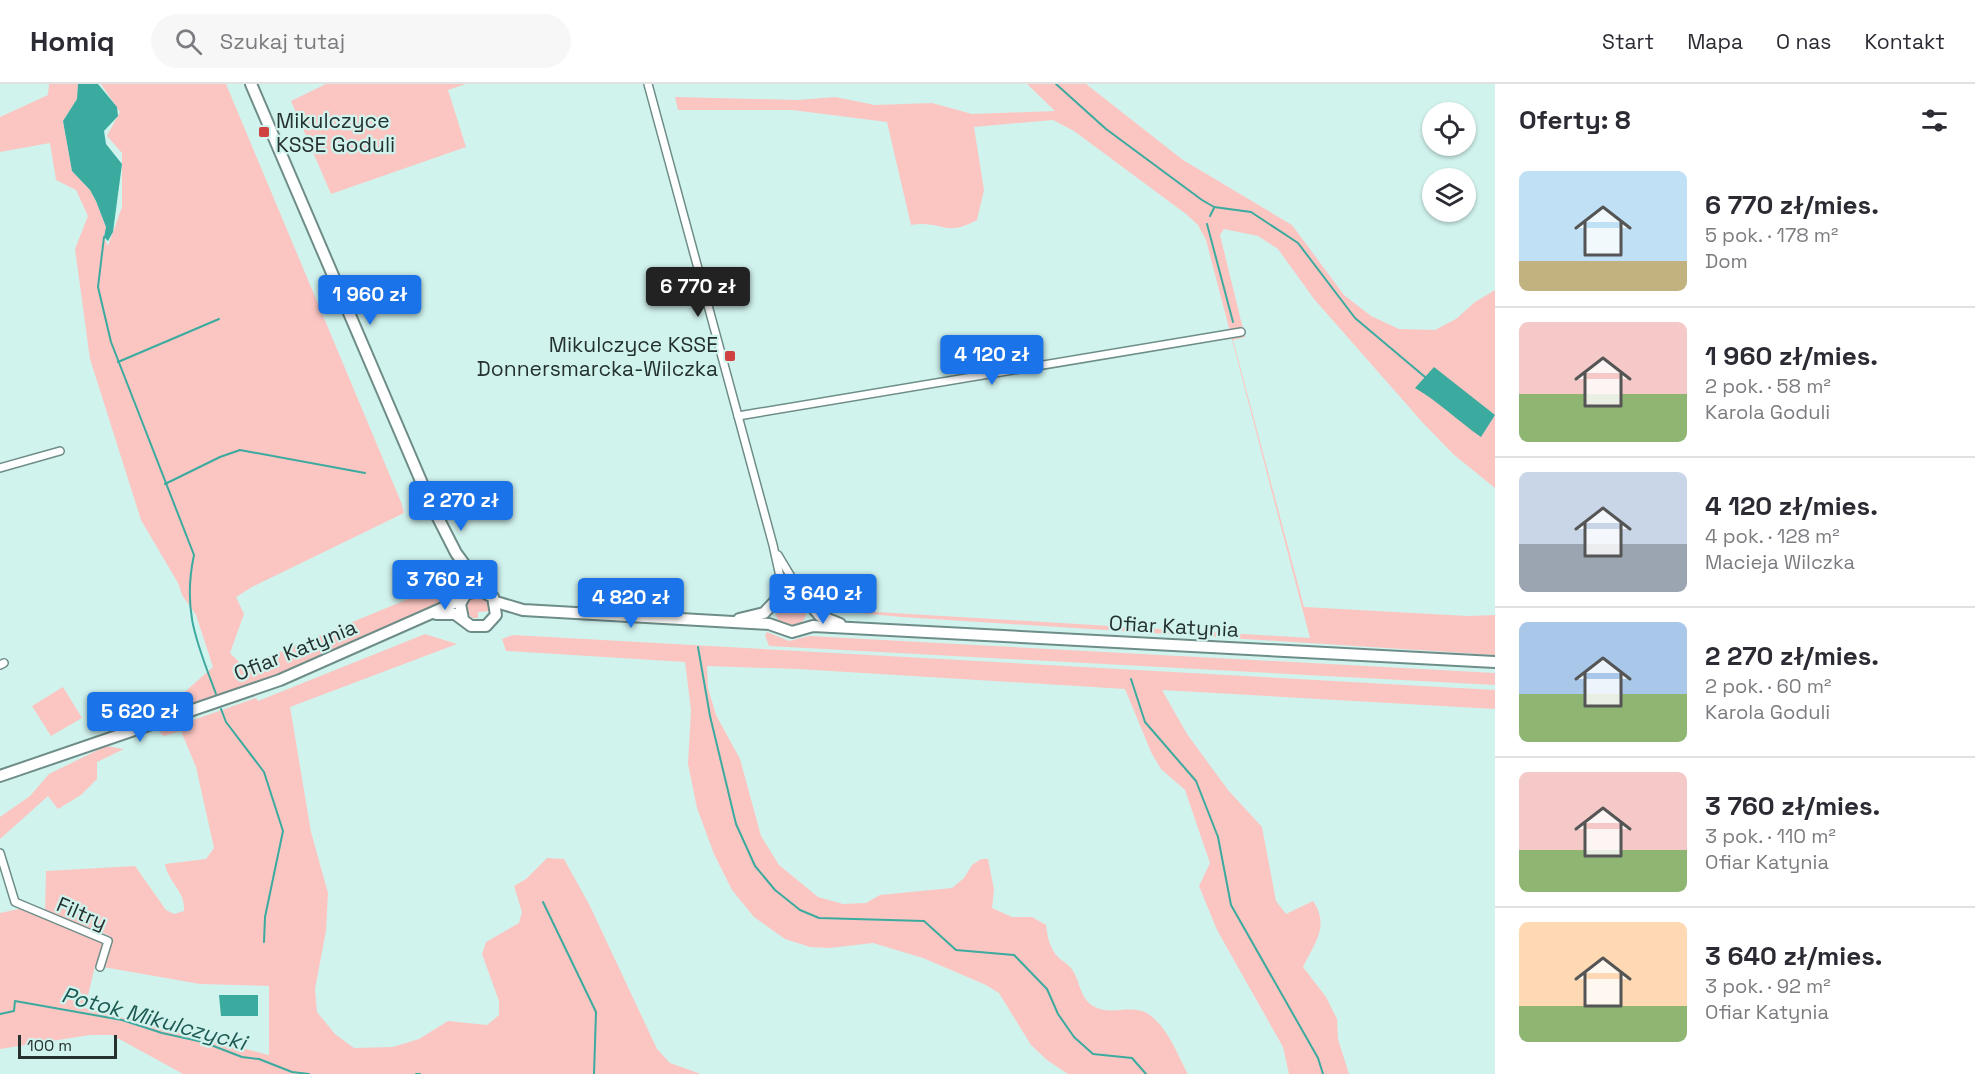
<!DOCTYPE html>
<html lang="pl">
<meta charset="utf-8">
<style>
body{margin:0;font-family:"Space Grotesk",sans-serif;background:#f7f7f7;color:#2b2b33;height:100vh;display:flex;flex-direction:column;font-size:22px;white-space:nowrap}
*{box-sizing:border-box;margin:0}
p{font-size:20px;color:#7c7c81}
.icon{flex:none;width:33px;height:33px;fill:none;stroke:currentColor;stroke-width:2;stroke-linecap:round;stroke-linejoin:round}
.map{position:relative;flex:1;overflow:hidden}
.side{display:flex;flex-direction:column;background:#fff;width:480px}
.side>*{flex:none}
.controls{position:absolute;left:1422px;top:18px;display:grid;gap:12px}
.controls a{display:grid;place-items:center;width:54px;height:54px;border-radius:50%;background:#fff;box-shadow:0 2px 4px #0004;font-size:30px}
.scale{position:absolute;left:18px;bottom:15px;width:99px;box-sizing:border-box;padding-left:6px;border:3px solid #24312f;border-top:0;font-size:16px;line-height:21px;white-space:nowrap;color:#24312f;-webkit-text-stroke:4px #d1f3ee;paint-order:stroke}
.price{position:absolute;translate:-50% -51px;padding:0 14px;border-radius:6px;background:#1a73e8;color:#fff;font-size:20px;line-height:39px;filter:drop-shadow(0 2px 3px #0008)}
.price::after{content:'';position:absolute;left:50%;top:36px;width:18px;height:14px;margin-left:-9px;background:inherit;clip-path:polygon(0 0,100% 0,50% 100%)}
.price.on{background:#222;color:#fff}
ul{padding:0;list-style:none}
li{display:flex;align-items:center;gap:18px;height:150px;padding:0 24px}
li+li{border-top:2px solid #e1e1e2}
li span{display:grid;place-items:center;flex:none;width:168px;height:120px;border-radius:9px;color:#555}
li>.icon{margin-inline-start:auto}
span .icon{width:72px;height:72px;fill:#fffc;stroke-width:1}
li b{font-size:26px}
h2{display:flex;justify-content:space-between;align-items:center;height:72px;padding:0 24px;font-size:26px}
header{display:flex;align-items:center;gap:36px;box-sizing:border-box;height:84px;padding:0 30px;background:#fff;border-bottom:2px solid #e1e1e2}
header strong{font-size:28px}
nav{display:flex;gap:33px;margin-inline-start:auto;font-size:21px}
.search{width:420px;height:54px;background:#f7f7f7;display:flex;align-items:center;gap:15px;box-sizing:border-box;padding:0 21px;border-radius:33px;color:#7c7c81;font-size:22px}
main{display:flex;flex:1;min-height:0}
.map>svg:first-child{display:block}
.green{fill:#fbc6c2}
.water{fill:#3baa9f}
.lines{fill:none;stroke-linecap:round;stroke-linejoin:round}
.stream{stroke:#3baa9f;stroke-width:2}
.street-casing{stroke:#6e8d89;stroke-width:10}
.secondary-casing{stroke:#6e8d89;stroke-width:14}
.street{stroke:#fff;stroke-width:7}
.secondary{stroke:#fff;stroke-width:10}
.poi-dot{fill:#d04141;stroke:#d1f3ee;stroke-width:2}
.labels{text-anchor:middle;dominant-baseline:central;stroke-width:4.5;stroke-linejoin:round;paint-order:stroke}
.poi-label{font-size:21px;fill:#24312f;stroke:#d1f3ee;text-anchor:start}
.street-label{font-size:21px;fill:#24312f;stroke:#d1f3ee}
.water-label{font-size:22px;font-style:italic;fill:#1d5a53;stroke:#d1f3ee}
</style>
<header>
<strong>Homiq</strong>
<div class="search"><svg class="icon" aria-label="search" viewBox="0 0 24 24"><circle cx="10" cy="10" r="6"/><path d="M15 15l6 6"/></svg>Szukaj tutaj</div>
<nav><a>Start</a><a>Mapa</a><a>O nas</a><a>Kontakt</a></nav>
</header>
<main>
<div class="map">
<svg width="1495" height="990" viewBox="0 0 1495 990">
<rect width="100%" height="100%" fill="#d1f3ee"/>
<!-- green -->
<g class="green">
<path d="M49,0H78L77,15L63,37L72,87L90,106L96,117L106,143L104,153L108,162L122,123V69L107,52L120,28L101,0H226L401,418L404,429L252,503L236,513L244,530L230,569L244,583L442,501L439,520L253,601L178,628L171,620L213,583L196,531L182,511L178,499L141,436L90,275L75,165L88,132L76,106L56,96L50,59L0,68V33L48,11Z"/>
<path d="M326,0H466L448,6L466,63L331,110L291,17Z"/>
<path d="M1027,0H1086L1183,76L1292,141L1344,211L1371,232L1399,245L1435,246L1456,235L1475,218L1495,206V404L1453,370L1423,339L1314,215L1278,165L1258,152L1224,145L1220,151L1245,253L1233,256L1304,523L1468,532L1495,531V571L902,533L827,526L809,505L827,525L1310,554L1206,156L1198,141L1186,130L1074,47L1053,36L974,43L984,106L977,136C944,154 943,136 911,141L887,38L792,26H678L675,13L798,16L835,13L875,21L932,19L972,30L1055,27Z"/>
<path d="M477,512C486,513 491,518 490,527L478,528V534H485H472L466,527L467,518Z"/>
<circle cx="791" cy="528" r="15"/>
<path d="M767,548L789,557L809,552L1495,589V601L769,562L765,551Z"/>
<path d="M425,550L457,560L290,623L311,748L328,809L326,847L315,905L317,928L335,950L354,964L393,963L419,955L448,937L487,941L499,931V917L482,870L486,858L519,839L522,828L514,802L526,795L547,774L564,775L590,822L657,965L670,979L701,990H183L112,951H90L0,965V829L19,825L43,832L104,859L98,882H95L85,924L269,971V902L200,900L103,883L111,855L108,851L45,827L46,787L135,782L166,826L174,830L184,827C186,808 168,798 165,780L206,775L214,764L196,683L181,647L164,652L159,648L256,614L258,617Z"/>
<path d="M513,551L1495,606V625L1162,606L1187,650L1228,706L1262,743L1276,817L1286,830L1313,817C1330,842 1315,858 1303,883L1326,913L1337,935L1338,955L1349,990H1289L1283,963L1217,846L1199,802L1210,779L1185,706L1161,685L1151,668L1125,605L798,585L707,582L708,604L716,631L740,675L761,752L779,781L818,813L843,820L866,819L880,811L952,804L964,794L972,781L981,775H988L994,806L992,824L1012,833H1032L1046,841C1047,848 1048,857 1052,864C1056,874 1063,876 1070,883C1081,895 1078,913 1093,922C1111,933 1134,918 1151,932C1169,946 1177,970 1188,990H1068L1047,976L1031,961L999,909L986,901L923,874L873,859L830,864L810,863L785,855L754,833L732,806L714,770L697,724L688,680L691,626L685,578L506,567L502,555Z"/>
<path d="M63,603L82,634L51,652L32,622Z"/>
<path d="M106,662L124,665L97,678V695L81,711L58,725L48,712L0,755V733L30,712L49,690Z"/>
</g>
<!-- water -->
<g class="water">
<path d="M78,0H98L117,23L118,32L104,47L106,60L122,80L113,148L108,157L104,153L106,143L96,117L90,106L72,87L63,37L77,15Z"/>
<path d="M1434,283L1495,331L1481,353C1458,337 1439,318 1415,304Z"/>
<path d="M219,911H258V932H221Z"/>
</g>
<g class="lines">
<!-- stream -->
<g class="stream">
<path d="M1056,0L1106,45L1202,116L1214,123L1251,128L1298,159L1355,234L1425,293"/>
<path d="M1210,132L1214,124"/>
<path d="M1207,140L1233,238"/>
<path d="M104,153L98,203L111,258L194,471C182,527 197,559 216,610"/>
<path d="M118,278L219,235"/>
<path d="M165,400L220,373L240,366L365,389"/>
<path d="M698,563L710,632L736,740L755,782L775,806L800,826L819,834L924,837L956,866L1014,871L1047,905L1058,930L1074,953L1093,970L1132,974L1146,990"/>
<path d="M1131,595L1145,638L1196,697L1218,753L1231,821L1318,974L1323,990"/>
<path d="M221,625L226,638L264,688L283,747L265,833L264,858"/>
<path d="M543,818L596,928L594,990"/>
<path d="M0,930L14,927L15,917L122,936L162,949L203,958L242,973L259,975L292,988L309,990"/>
<path d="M416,990H420"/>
</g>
<defs>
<g id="street">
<path d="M648,0L773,461L781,497L778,513"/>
<path d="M738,332L1241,248"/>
<path d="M0,384L60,367"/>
<path d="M778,471L802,511"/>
<path d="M0,581L4,579"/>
<path d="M0,769L15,818L108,857L100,883"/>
</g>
<g id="secondary">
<path d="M251,0L430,418L456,469L484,507"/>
<path d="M460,481L467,502L466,510"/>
<path d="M496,518L523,526L769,540L792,548L813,542L1495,578"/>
<path d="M436,530H455L471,542H486L496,531L493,513L479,506L466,510L460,520L463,535"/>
<path d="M739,535L764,529L781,511L790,508L803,512L820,532L840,540"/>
<path d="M0,692L280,596L461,516"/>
</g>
</defs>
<!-- street casing -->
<use href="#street" class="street-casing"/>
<!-- secondary casing -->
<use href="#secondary" class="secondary-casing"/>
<!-- street -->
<use href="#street" class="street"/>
<!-- secondary -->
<use href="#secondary" class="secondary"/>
</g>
<!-- markers -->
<g class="poi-dot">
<rect x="258" y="42" width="12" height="12" rx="3"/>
<rect x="724" y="266" width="12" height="12" rx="3"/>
</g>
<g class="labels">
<!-- poi labels -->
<g class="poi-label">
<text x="276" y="36">Mikulczyce<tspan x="276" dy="24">KSSE Goduli</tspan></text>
<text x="718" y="260" text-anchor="end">Mikulczyce KSSE<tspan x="718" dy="24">Donnersmarcka-Wilczka</tspan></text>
</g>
<!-- street labels -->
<g class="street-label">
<text transform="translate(1174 542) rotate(3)">Ofiar Katynia</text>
<text transform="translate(295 566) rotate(-22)">Ofiar Katynia</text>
<text transform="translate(82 829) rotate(23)">Filtry</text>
</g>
<!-- water labels -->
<g class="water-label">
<text transform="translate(154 934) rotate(15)">Potok Mikulczycki</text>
</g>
</g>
</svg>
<div class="controls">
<a><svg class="icon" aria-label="locate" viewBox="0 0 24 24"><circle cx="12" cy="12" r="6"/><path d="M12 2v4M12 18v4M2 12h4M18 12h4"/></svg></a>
<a><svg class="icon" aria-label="layers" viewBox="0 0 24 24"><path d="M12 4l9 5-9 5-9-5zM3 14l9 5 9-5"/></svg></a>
</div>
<div class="scale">100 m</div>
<b class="price on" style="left:698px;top:234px">6 770 zł</b>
<b class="price" style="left:370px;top:242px">1 960 zł</b>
<b class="price" style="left:992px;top:302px">4 120 zł</b>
<b class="price" style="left:461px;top:448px">2 270 zł</b>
<b class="price" style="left:445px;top:527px">3 760 zł</b>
<b class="price" style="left:823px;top:541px">3 640 zł</b>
<b class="price" style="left:631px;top:545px">4 820 zł</b>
<b class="price" style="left:140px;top:659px">5 620 zł</b>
</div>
<section class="side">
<h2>Oferty: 8<svg class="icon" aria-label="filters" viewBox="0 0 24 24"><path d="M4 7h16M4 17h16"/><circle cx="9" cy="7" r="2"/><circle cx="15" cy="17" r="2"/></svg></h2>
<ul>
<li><span style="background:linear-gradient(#bfe0f5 75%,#c2b280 0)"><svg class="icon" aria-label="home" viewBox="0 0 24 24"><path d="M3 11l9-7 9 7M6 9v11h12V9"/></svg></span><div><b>6 770 zł/mies.</b><p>5 pok. · 178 m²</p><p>Dom</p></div></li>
<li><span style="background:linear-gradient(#f6c9c9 60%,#8fb573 0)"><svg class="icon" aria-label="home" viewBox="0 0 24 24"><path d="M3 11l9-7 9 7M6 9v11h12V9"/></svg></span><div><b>1 960 zł/mies.</b><p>2 pok. · 58 m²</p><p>Karola Goduli</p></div></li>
<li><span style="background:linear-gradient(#c9d6e8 60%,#9aa5b1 0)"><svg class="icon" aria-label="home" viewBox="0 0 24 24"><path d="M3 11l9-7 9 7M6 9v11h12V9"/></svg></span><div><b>4 120 zł/mies.</b><p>4 pok. · 128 m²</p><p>Macieja Wilczka</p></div></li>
<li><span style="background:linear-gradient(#a9c7e8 60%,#8fb573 0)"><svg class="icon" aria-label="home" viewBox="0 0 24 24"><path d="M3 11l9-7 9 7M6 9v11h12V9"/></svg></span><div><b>2 270 zł/mies.</b><p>2 pok. · 60 m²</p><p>Karola Goduli</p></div></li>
<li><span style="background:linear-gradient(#f6c9c9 65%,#8fb573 0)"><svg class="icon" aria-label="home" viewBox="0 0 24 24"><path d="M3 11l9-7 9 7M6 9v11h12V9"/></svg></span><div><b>3 760 zł/mies.</b><p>3 pok. · 110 m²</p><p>Ofiar Katynia</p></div></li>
<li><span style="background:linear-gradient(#ffd9b3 70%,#8fb573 0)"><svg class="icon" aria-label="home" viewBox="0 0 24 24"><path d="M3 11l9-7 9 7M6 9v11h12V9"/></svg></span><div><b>3 640 zł/mies.</b><p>3 pok. · 92 m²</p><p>Ofiar Katynia</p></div></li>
</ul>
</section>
</main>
